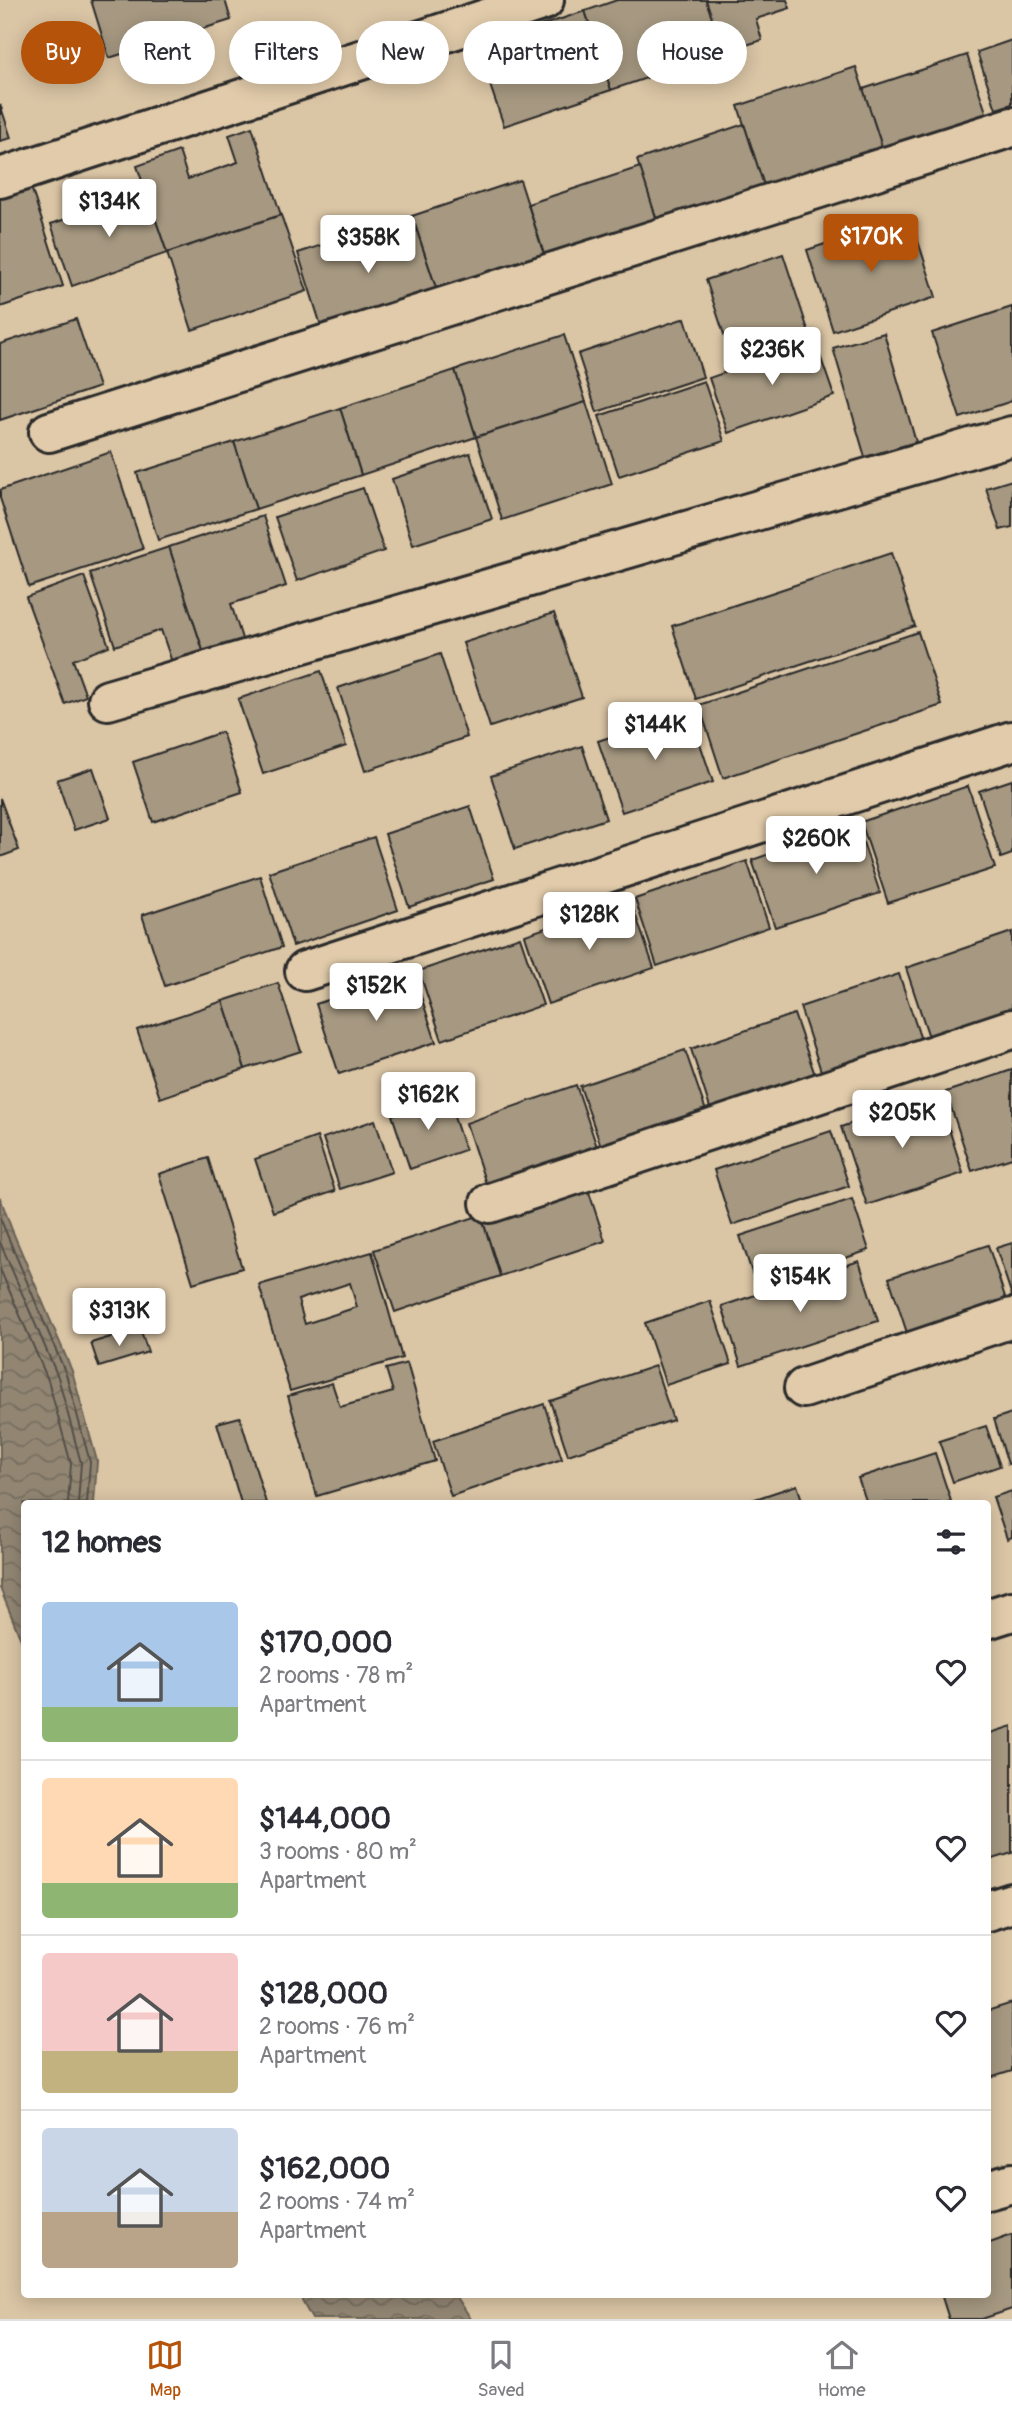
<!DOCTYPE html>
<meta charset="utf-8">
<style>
body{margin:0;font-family:Pangolin,sans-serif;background:#f2f2f3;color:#2b2b33;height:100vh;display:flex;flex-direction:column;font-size:26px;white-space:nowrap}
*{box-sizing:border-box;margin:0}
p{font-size:23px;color:#7c7c81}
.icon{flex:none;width:38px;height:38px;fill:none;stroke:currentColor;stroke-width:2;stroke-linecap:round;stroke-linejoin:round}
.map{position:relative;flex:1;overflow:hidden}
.sheet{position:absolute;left:21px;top:1500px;width:970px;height:798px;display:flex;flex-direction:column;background:#fff;border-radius:7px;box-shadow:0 4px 18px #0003}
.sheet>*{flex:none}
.top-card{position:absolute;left:21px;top:21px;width:971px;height:63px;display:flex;gap:14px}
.price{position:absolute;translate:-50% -60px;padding:0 16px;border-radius:7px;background:#fff;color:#222;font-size:23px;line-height:46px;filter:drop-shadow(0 2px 4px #0008)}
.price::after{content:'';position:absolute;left:50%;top:42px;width:21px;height:16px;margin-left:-10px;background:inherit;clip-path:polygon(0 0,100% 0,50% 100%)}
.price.on{background:#b45309;color:#fff}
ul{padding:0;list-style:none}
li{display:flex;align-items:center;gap:21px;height:175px;padding:0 21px}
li+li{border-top:2px solid #e1e1e2}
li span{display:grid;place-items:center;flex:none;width:196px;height:140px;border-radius:7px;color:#555}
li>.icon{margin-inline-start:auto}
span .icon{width:84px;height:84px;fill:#fffc;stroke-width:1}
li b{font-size:30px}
h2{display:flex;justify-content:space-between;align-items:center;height:84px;padding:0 21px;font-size:30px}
.pill{padding:0 24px;border-radius:32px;background:#fff;box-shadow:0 4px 18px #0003;font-size:24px;line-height:63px}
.pill.on{background:#b45309;color:#fff}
.tab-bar{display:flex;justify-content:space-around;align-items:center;height:98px;border-top:2px solid #e1e1e2;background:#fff;font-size:19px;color:#7c7c81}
.tab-bar a{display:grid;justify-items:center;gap:4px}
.tab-bar .on{color:#b45309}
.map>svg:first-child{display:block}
.water{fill:url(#water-waves);stroke:#696256;stroke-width:2}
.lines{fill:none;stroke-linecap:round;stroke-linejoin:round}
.shore{stroke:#544f48;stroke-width:2}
.building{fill:#a69881;stroke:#2b2b2b;stroke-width:2;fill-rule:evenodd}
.minor-casing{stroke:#2b2b2b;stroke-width:44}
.minor{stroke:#e1cbaa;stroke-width:38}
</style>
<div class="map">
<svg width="1012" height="2319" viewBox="0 0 1012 2319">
<defs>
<pattern id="water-waves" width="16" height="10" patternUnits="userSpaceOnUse" patternTransform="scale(1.75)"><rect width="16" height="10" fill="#928673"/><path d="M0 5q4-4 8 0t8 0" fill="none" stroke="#776e5f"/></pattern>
</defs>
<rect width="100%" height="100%" fill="#dac5a5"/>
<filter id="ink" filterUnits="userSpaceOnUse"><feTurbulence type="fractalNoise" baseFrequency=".0143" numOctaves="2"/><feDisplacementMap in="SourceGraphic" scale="14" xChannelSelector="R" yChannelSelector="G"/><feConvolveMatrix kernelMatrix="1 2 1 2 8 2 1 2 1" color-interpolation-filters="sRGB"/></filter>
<g filter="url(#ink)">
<!-- water -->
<g class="water">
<path d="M0,1197L12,1230L72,1371L97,1461L94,1503H24V1647L0,1588Z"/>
<path d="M302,2294H455L471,2319H312L302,2301Z"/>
</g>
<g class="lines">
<!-- shore -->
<g class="shore">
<path d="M0,1218L66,1374L90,1462L87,1503"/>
<path d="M0,1242L58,1377L81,1463L78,1503"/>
<path d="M0,1269L48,1380L71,1464L68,1503"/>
</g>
</g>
<!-- building -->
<g class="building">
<path d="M91,0H225L231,20L109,58Z"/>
<path d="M617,0H706L724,52L611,90L585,11Z"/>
<path d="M706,0H787L790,8L756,19L762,40L724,52Z"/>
<path d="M585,11L611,90L504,126L477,47Z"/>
<path d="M1012,40V104L996,109L977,52Z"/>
<path d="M967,55L987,115L883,150L863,89Z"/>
<path d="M856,67L883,150L765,189L738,106Z"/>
<path d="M0,104L11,138L0,141Z"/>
<path d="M744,124L765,189L658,224L637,160Z"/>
<path d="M252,127L281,215L167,253L137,166L179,151L188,179L238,162L229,135Z"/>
<path d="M640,167L658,224L546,261L528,204Z"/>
<path d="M520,180L546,261L439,297L412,216Z"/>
<path d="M31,187L63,286L0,307V197Z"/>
<path d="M146,192L167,253L72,286L51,224Z"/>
<path d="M281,215L307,291L192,330L167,253Z"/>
<path d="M412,216L439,297L324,335L298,253Z"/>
<path d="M910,216L936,297L833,331L807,250Z"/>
<path d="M783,254L810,336L733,362L706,280Z"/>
<path d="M1012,307V401L960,418L932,333Z"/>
<path d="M685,318L703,377L597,412L578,354Z"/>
<path d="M76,319L99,387L0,420V344Z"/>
<path d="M884,333L916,442L865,457L833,348Z"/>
<path d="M564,335L586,402L476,437L455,370Z"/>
<path d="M815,341L834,396L728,433L709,378Z"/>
<path d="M455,370L476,437L361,475L340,408Z"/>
<path d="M704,381L724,441L619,476L599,416Z"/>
<path d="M586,402L612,484L502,520L476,437Z"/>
<path d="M340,408L361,475L256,509L234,442Z"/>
<path d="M234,442L256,509L158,540L137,473Z"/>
<path d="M111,452L143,549L29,587L0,498V490Z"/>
<path d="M470,453L492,519L413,545L392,479Z"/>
<path d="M1012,480V527L1000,530L986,488Z"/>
<path d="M363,488L384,551L297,581L275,517Z"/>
<path d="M263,516L286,586L231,604L244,645L205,657L169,547Z"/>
<path d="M169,547L205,657L174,668L161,630L115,646L90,573Z"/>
<path d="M891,553L915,626L696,699L672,626Z"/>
<path d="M84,576L109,646L73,660L86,696L65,704L26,597Z"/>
<path d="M554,613L582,697L490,727L463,643Z"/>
<path d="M918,632L942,705L723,778L699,705Z"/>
<path d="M440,654L467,737L365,771L338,688Z"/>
<path d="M321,671L346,746L263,774L238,699Z"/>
<path d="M689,711L713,782L622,812L598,741Z"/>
<path d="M222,732L242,792L153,822L133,762Z"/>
<path d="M582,746L606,819L515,849L491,776Z"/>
<path d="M93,768L110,818L74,830L57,780Z"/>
<path d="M1012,780V854L1001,858L979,791Z"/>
<path d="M968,786L995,868L888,903L861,822Z"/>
<path d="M0,798L19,850L0,857Z"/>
<path d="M470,806L494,879L409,907L385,834Z"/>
<path d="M857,824L880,893L775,927L752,860Z"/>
<path d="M374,837L398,910L293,946L269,872Z"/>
<path d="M747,861L769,927L657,966L635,899Z"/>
<path d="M260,876L282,947L165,986L142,915Z"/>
<path d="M630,899L654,968L548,1004L525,935Z"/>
<path d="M1012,932V1009L929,1037L906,968Z"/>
<path d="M520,937L543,1005L442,1040L419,971Z"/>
<path d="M413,972L436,1042L339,1074L316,1004Z"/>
<path d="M899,974L921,1040L822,1074L800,1007Z"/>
<path d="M278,983L301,1051L245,1069L223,1001Z"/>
<path d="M223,1001L245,1069L160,1098L137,1030Z"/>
<path d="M794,1014L815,1075L711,1111L691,1049Z"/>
<path d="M685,1050L706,1111L601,1146L580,1086Z"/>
<path d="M1012,1070V1158L972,1171L946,1092Z"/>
<path d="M576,1085L597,1147L486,1184L466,1123Z"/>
<path d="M938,1094L963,1173L867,1205L841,1127Z"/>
<path d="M447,1096L465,1150L410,1169L392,1115Z"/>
<path d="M375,1120L392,1172L340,1189L323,1138Z"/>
<path d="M831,1131L849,1186L732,1225L714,1170Z"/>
<path d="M317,1137L335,1191L273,1212L255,1159Z"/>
<path d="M208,1158L242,1268L193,1283L159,1174Z"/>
<path d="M585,1180L605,1241L500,1276L481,1215Z"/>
<path d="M852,1199L869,1250L757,1288L740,1236Z"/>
<path d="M481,1215L500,1276L395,1312L374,1250Z"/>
<path d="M1012,1243V1296L996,1248Z"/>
<path d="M988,1245L1008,1306L909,1339L889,1278Z"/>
<path d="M372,1252L402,1358L290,1391L259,1285ZM350,1283L357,1307L305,1324L298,1300Z"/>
<path d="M859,1261L878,1321L741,1366L722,1306Z"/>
<path d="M710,1301L731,1364L666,1385L645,1323Z"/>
<path d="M140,1328L148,1352L99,1367L91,1343Z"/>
<path d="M407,1363L435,1461L317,1496L288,1396L332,1383L340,1407L393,1392L386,1369Z"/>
<path d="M655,1366L673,1420L568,1455L550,1401Z"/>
<path d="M544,1404L562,1459L451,1496L433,1441Z"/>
<path d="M1012,1413V1463L1008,1464L994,1419Z"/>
<path d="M240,1417L266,1503H241L217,1423Z"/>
<path d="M986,1426L1000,1466L953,1482L939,1441Z"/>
<path d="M935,1453L951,1501L945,1503H867L858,1478Z"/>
<path d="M797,1485L803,1503H743Z"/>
<path d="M1012,1491V1537L1007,1539L993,1497Z"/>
<path d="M1012,1726V1853L987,1861V1734Z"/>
<path d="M1012,2003V2071L987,2079V2011Z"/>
<path d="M1012,2235V2309L982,2319H949L941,2294H987V2244Z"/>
</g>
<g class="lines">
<defs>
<g id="minor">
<path d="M0,178L544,0"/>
<path d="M49,432L1012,127"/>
<path d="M108,700L1012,436"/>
<path d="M305,971L1012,741"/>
<path d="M490,1203L1012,1029"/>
<path d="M804,1388L1012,1318"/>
<path d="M987,1619L1012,1611"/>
<path d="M987,1911L1012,1903"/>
<path d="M987,2190L1012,2183"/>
</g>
</defs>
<!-- minor casing -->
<use href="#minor" class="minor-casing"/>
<!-- minor -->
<use href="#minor" class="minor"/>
</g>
</g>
</svg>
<b class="price" style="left:109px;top:239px">$134K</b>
<b class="price on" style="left:871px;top:274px">$170K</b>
<b class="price" style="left:368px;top:275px">$358K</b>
<b class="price" style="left:772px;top:387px">$236K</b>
<b class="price" style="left:655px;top:762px">$144K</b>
<b class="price" style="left:816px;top:876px">$260K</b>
<b class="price" style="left:589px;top:952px">$128K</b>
<b class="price" style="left:376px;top:1023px">$152K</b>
<b class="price" style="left:428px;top:1132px">$162K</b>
<b class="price" style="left:902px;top:1150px">$205K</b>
<b class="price" style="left:800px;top:1314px">$154K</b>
<b class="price" style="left:119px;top:1348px">$313K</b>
<div class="top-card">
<a class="pill on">Buy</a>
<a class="pill">Rent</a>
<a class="pill">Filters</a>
<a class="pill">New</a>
<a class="pill">Apartment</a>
<a class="pill">House</a>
</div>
<section class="sheet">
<h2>12 homes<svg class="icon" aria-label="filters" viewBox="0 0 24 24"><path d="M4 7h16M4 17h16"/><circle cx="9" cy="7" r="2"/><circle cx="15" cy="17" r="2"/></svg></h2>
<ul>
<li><span style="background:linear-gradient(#a9c7e8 75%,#8fb573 0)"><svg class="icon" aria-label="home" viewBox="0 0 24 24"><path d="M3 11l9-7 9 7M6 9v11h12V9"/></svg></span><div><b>$170,000</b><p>2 rooms · 78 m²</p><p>Apartment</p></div><svg class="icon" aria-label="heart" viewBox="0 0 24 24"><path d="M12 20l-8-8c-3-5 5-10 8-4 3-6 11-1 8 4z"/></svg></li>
<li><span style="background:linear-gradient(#ffd9b3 75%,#8fb573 0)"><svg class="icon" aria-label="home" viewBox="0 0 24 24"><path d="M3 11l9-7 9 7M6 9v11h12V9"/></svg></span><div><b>$144,000</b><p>3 rooms · 80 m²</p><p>Apartment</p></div><svg class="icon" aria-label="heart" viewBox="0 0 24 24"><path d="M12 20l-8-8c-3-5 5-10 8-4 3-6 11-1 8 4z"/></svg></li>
<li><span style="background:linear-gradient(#f6c9c9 70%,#c2b280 0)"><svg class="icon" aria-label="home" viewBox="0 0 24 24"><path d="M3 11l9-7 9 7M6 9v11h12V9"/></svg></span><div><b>$128,000</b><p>2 rooms · 76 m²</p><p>Apartment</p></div><svg class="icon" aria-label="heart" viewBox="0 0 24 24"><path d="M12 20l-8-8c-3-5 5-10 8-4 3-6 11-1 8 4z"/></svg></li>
<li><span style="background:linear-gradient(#c9d6e8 60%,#b9a48a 0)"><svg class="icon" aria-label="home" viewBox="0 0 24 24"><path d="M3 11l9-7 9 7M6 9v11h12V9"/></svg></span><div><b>$162,000</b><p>2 rooms · 74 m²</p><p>Apartment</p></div><svg class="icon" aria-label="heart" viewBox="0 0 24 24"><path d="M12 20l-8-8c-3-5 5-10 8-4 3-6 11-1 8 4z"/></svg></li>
</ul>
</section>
</div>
<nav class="tab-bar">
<a class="on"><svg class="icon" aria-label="map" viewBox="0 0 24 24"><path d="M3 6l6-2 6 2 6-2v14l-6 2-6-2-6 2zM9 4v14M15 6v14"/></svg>Map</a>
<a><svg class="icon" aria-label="saved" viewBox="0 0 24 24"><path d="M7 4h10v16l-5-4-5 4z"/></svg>Saved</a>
<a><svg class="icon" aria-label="home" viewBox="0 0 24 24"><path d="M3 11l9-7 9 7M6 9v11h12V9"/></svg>Home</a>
</nav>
